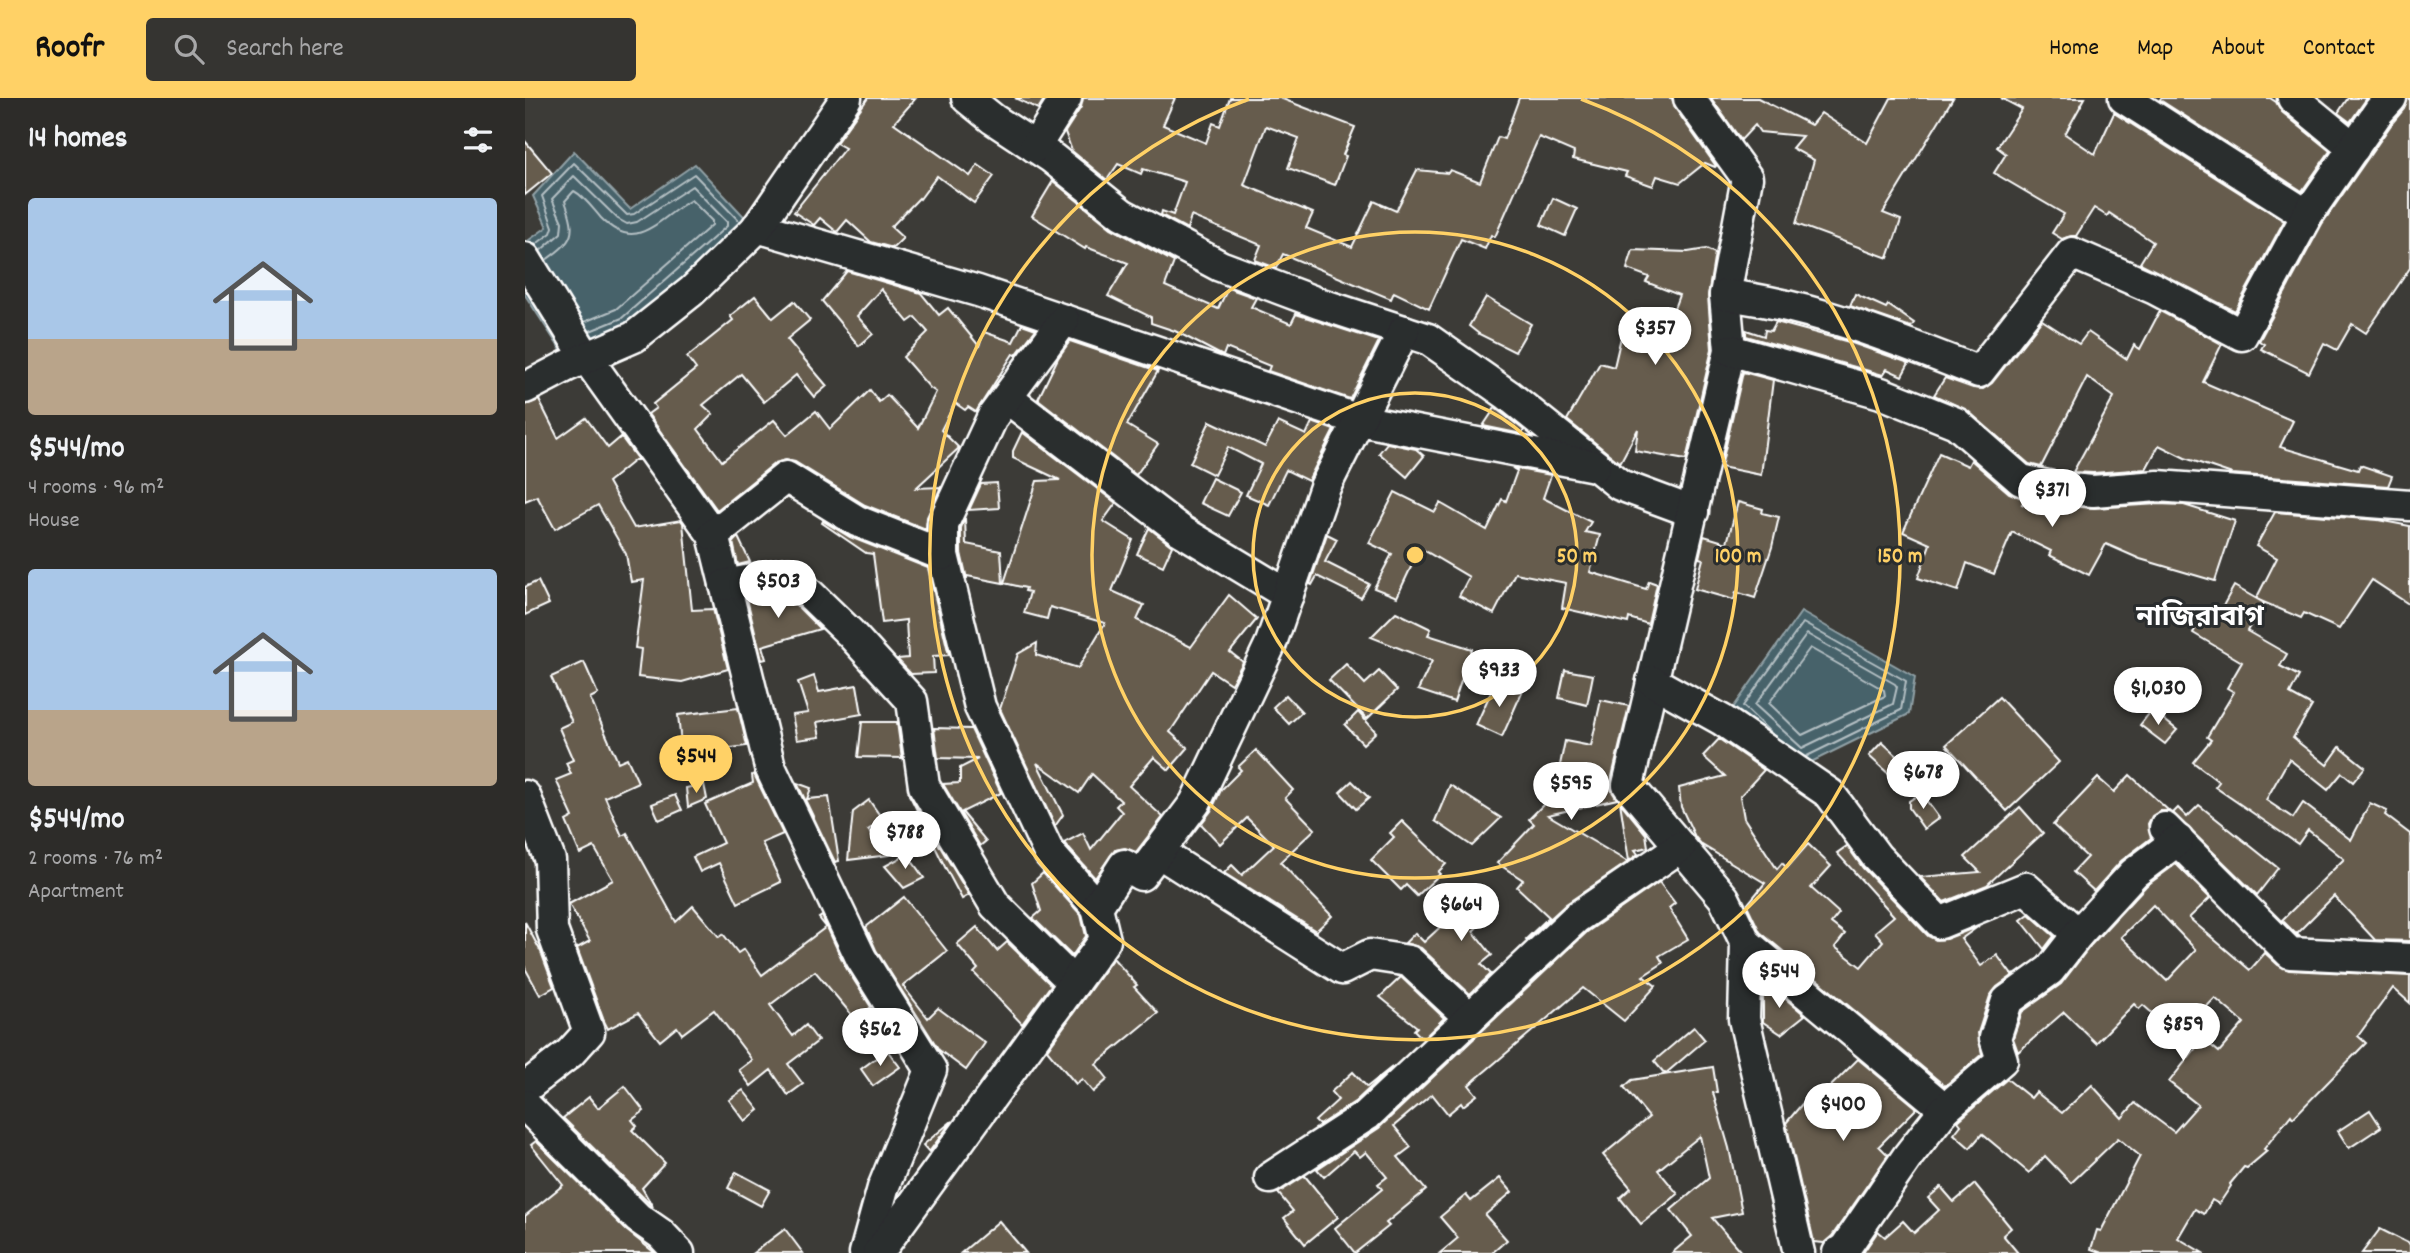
<!DOCTYPE html>
<meta charset="utf-8">
<style>
body{margin:0;font-family:Dekko,"Noto Sans Bengali",sans-serif;background:#353431;color:#f1f3f6;height:100vh;display:flex;flex-direction:column;font-size:26px;white-space:nowrap}
*{box-sizing:border-box;margin:0}
p{font-size:23px;color:#a7a7a8}
.icon{flex:none;width:38px;height:38px;fill:none;stroke:currentColor;stroke-width:2;stroke-linecap:round;stroke-linejoin:round}
.map{position:relative;flex:1;overflow:hidden}
.drawer{display:flex;flex-direction:column;background:#2d2c29;width:525px}
.drawer>*{flex:none}
.price{position:absolute;translate:-50% -60px;padding:0 16px;border-radius:24px;background:#fff;color:#222;font-size:23px;line-height:46px;filter:drop-shadow(0 2px 4px #0008)}
.price::after{content:'';position:absolute;left:50%;top:42px;width:21px;height:16px;margin-left:-10px;background:inherit;clip-path:polygon(0 0,100% 0,50% 100%)}
.price.on{background:#ffd166;color:#111}
ul{padding:0;list-style:none}
li{display:grid;align-content:center;gap:14px;height:371px;padding:0 28px}
li span{display:grid;place-items:center;height:217px;border-radius:7px;color:#555}
li>.icon{margin-inline-start:auto}
span .icon{width:126px;height:126px;fill:#fffc;stroke-width:1}
li b{font-size:30px}
h2{display:flex;justify-content:space-between;align-items:center;height:84px;padding:0 28px;font-size:30px}
header{display:flex;align-items:center;gap:42px;box-sizing:border-box;height:98px;padding:0 35px;background:#ffd166;color:#111}
header strong{font-size:33px}
nav{display:flex;gap:38px;margin-inline-start:auto;font-size:24px}
.search{width:490px;height:63px;background:#353431;display:flex;align-items:center;gap:18px;box-sizing:border-box;padding:0 24px;border-radius:7px;color:#a7a7a8;font-size:26px}
main{display:flex;flex:1;min-height:0}
.map>svg:first-child{display:block}
.water{fill:#47626b;stroke:#91a1a6;stroke-width:2}
.lines{fill:none;stroke-linecap:round;stroke-linejoin:round}
.shore{stroke:#b5c0c4;stroke-width:2}
.building{fill:#665c4d;stroke:#fff;stroke-width:2;fill-rule:evenodd}
.minor-casing{stroke:#fff;stroke-width:35}
.minor{stroke:#2a2d2e;stroke-width:30}
.ring{fill:none;stroke:#ffd166;stroke-width:3.5}
.labels{text-anchor:middle;dominant-baseline:central;stroke-width:6;stroke-linejoin:round;paint-order:stroke}
.district-label{font-size:28px;font-weight:bold;fill:#fff;stroke:#2a2d2e}
.centre{fill:#ffd166;stroke:#2a2d2e;stroke-width:3.5}
.ring-label{font-size:21px;text-anchor:middle;font-weight:bold;fill:#ffd166;stroke:#2a2d2e;stroke-width:6;stroke-linejoin:round;paint-order:stroke}
</style>
<header>
<strong>Roofr</strong>
<div class="search"><svg class="icon" aria-label="search" viewBox="0 0 24 24"><circle cx="10" cy="10" r="6"/><path d="M15 15l6 6"/></svg>Search here</div>
<nav><a>Home</a><a>Map</a><a>About</a><a>Contact</a></nav>
</header>
<main>
<section class="drawer">
<h2>14 homes<svg class="icon" aria-label="filters" viewBox="0 0 24 24"><path d="M4 7h16M4 17h16"/><circle cx="9" cy="7" r="2"/><circle cx="15" cy="17" r="2"/></svg></h2>
<ul>
<li><span style="background:linear-gradient(#a9c7e8 65%,#b9a48a 0)"><svg class="icon" aria-label="home" viewBox="0 0 24 24"><path d="M3 11l9-7 9 7M6 9v11h12V9"/></svg></span><div><b>$544/mo</b><p>4 rooms · 96 m²</p><p>House</p></div></li>
<li><span style="background:linear-gradient(#a9c7e8 65%,#b9a48a 0)"><svg class="icon" aria-label="home" viewBox="0 0 24 24"><path d="M3 11l9-7 9 7M6 9v11h12V9"/></svg></span><div><b>$544/mo</b><p>2 rooms · 76 m²</p><p>Apartment</p></div></li>
</ul>
</section>
<div class="map">
<svg width="1885" height="1155" viewBox="0 0 1885 1155">
<rect width="100%" height="100%" fill="#3c3b37"/>
<filter id="ink" filterUnits="userSpaceOnUse"><feTurbulence type="fractalNoise" baseFrequency=".0143" numOctaves="2"/><feDisplacementMap in="SourceGraphic" scale="14" xChannelSelector="R" yChannelSelector="G"/><feConvolveMatrix kernelMatrix="1 2 1 2 8 2 1 2 1" color-interpolation-filters="sRGB"/></filter>
<g filter="url(#ink)">
<!-- water -->
<g class="water">
<path d="M49,53L105,111L170,66L227,127L105,234L41,260L0,197V145L22,129L8,98Z"/>
<path d="M1276,514L1390,579L1384,616L1274,670L1208,610Z"/>
</g>
<g class="lines">
<!-- shore -->
<g class="shore">
<path d="M10,147L26,135L28,129L17,98L49,65L102,117L109,116L169,76L215,124"/>
<path d="M15,153L36,135L37,124L27,101L49,78L93,121L102,126L112,124L167,88L202,124V128L97,220L65,233"/>
<path d="M21,162C49,142 52,136 40,103L49,93C59,98 68,111 76,120C112,157 132,121 166,102L187,123V127L91,211L59,224"/>
<path d="M1282,536L1370,586L1372,589L1368,606L1277,650L1230,607Z"/>
<path d="M1285,550L1359,592L1360,598L1277,637L1244,605Z"/>
<path d="M1247,636L1218,608L1278,525L1381,583L1376,612L1280,659"/>
</g>
</g>
<!-- building -->
<g class="building">
<path d="M343,0H391L369,25L445,78L453,67L469,78L449,105L412,78L395,101L394,100L366,129L378,140L368,150L346,144L322,122L312,134L295,120L289,127L269,114L320,50L311,45Z"/>
<path d="M490,0H520L513,11Z"/>
<path d="M558,0H650L638,27L681,45L688,25L695,28L705,0H755L830,29L818,57L821,58L810,87L763,70L774,40L741,28L719,87L788,115L781,130L827,149L849,103L871,113L892,72L923,75L925,72L955,84L973,39L979,41L994,0H1147L1150,10L1191,68L1190,69L1180,65L1155,85L1132,78L1128,88L1100,78L1102,74L1048,61L1049,54L1014,39L970,139L966,137L960,151L936,141L904,211L869,194L866,201L758,156L751,170L730,162L736,147L666,118L662,131L636,117L637,113L648,117L660,84L618,71L616,76L593,66L582,82L547,53L540,34L556,9Z"/>
<path d="M1186,0H1233L1286,27L1296,15L1342,45L1366,0H1428L1358,115L1376,122L1363,160L1271,126L1289,62L1267,50L1277,38L1235,34L1230,27L1216,42Z"/>
<path d="M1476,0H1560L1540,36L1570,56L1589,15L1759,123L1710,213L1615,165L1628,144L1584,115L1582,118L1569,110L1551,138H1546L1537,141L1527,135L1539,116L1469,75L1481,56L1472,49L1497,11Z"/>
<path d="M1636,0H1745L1751,4L1757,14L1805,53L1777,93L1635,2Z"/>
<path d="M1823,0H1842L1825,24L1813,15Z"/>
<path d="M1883,0H1885V170L1841,235L1827,226L1812,252L1799,245L1784,275L1736,251L1739,246L1734,243L1797,126L1868,24L1879,11Z"/>
<path d="M0,43L27,75L0,97Z"/>
<path d="M528,83L586,130L649,164L640,188L693,211L703,190L731,200L726,209L766,226L771,216L854,243L825,301L743,273L745,268L701,250L698,258L650,233L626,225V219L583,198L603,165L561,149L560,151L507,118Z"/>
<path d="M1028,100L1052,111L1040,138L1016,127Z"/>
<path d="M1181,151L1190,155L1183,198L1187,251L1161,362L1110,353L1113,331L1095,365L1042,322L1075,265L1089,269L1096,239L1135,248L1154,197L1121,184L1124,179L1102,171L1108,152L1163,154Z"/>
<path d="M322,173L396,195L414,217L423,210L454,248L459,234L488,244L497,226L511,231L491,257L488,256L451,314L443,309L440,312L430,305L416,332L434,350L391,390L416,389L402,419L401,431L340,407L270,364L261,362L250,365L192,412L123,316L131,310L128,306L171,271L162,259L208,222L205,218L230,198L248,220L269,203L285,222L262,241L302,288L289,299L271,277L239,304L216,276L178,307L188,316L173,331L197,363L249,322L262,337L291,313L305,331L345,292L354,304L362,297L393,330L411,294L405,290L378,259L403,234L390,219L383,224L356,191L332,218L348,236L334,248L297,203Z"/>
<path d="M1330,196L1361,210L1363,207L1389,225L1386,229L1325,208Z"/>
<path d="M961,199L1006,226L990,254L954,236L944,228Z"/>
<path d="M1635,213L1697,246L1678,284L1768,323L1755,349L1833,372L1835,367L1867,378L1863,388L1707,376L1660,360L1634,347L1621,371L1568,375L1548,374L1589,299L1562,279L1516,369L1504,366L1442,312L1409,297L1420,280L1448,290L1458,291L1467,285L1517,222L1554,246L1563,234L1602,261L1609,247L1615,251Z"/>
<path d="M1251,224L1324,244L1384,265L1377,278L1362,271L1358,277L1221,238V232L1239,238L1240,232L1246,233Z"/>
<path d="M545,243L633,273L602,327L633,346L611,377L513,301L533,260Z"/>
<path d="M1218,274L1248,282L1236,377L1196,369Z"/>
<path d="M14,302L33,340L61,320L83,350L96,339L113,362H110L83,384L109,430L156,422L158,425L167,512L188,511L203,571L157,584L113,579L116,551L110,550L119,482L106,484L101,456L73,407L30,431L12,398L0,403V307Z"/>
<path d="M970,310L999,332L997,336L958,328Z"/>
<path d="M685,323L740,349L753,324L781,337L787,324L809,332L783,383L761,372L744,407L721,397L736,366L703,349L689,377L665,365Z"/>
<path d="M497,334L591,405L578,423L608,442L587,493L619,507L612,522L666,549L704,497L732,521L705,554L718,564L706,586L686,573L645,634L663,650L644,672L629,659L604,688L638,719L611,754L600,750L590,752L570,780L539,745L558,735L566,752L597,714L591,708L596,703L567,676L554,695L512,665L538,717L530,728L475,611L493,556L512,545L511,557L553,570L580,525L525,509L522,521L499,515L505,494L500,493L501,490L479,485L512,383L535,382L488,360V353Z"/>
<path d="M862,345L891,351L899,358L882,379L854,355Z"/>
<path d="M1414,355L1443,368L1446,362L1484,395L1500,401L1497,406L1523,419L1529,407L1569,410L1633,406L1659,407L1710,423L1690,483L1615,461L1581,446L1564,477L1524,457L1526,453L1487,434L1469,476L1442,465L1433,493L1393,480L1405,446L1378,434Z"/>
<path d="M987,370L1026,377L1018,400L1066,424L1060,434L1075,437L1065,474L1121,491L1124,483L1132,486L1123,526L1104,520L1103,525L1037,510L1041,485L990,475L969,516L934,498L944,479L895,450L872,499L849,490L867,456L844,445L870,394L910,414L915,405L962,432L977,401L981,403L992,373Z"/>
<path d="M687,380L716,394L703,418L675,405Z"/>
<path d="M472,385L474,410L444,412L456,386Z"/>
<path d="M1213,404L1238,411L1237,415L1254,419L1247,449L1230,500L1211,494L1209,502L1170,491L1178,461L1174,460L1179,438L1202,445Z"/>
<path d="M1750,414L1853,422L1885,428V507L1847,482L1814,531L1779,515L1776,520L1731,501L1752,460L1731,448Z"/>
<path d="M440,420L441,446L476,453L478,485L442,478V481L436,455V430Z"/>
<path d="M298,423L325,439L403,470L424,557L408,558L409,575L386,576L372,561L383,560L381,522L357,525L348,456L341,455L297,425Z"/>
<path d="M624,430L647,448L638,468L612,456Z"/>
<path d="M802,436L812,441L800,464L844,486L836,500L792,478L787,487L785,486Z"/>
<path d="M213,439L225,464L213,467L208,444Z"/>
<path d="M13,483L24,506L0,517V489Z"/>
<path d="M1709,488L1739,505L1722,533L1762,556L1755,568L1774,578L1765,596L1787,608L1768,640L1802,667L1815,649L1840,669L1828,684L1817,675L1803,692L1764,661L1741,702L1768,720L1778,705L1826,742L1845,705L1862,713L1860,717L1885,736V843L1850,842L1809,798L1772,835L1775,838H1773L1757,822L1819,761L1783,732L1773,746L1690,689L1694,684L1668,664L1686,642L1682,639L1709,594L1702,590L1717,564L1668,535L1676,520L1688,526Z"/>
<path d="M258,494L295,531L237,548L241,561L237,562L222,501L240,497L241,499Z"/>
<path d="M871,514L906,531L903,537L947,551L929,604L893,592L907,563L846,539Z"/>
<path d="M59,564L73,596L65,600L93,664L102,660L113,684L80,699L97,738L102,735L151,824L168,808L194,839L198,836L213,855L219,851L237,877L301,829L294,820L297,818L320,868L346,909L331,922L290,873L245,907L268,938L281,927L293,943L263,966L278,986L263,997L246,972L226,988L214,972L227,962L189,912L157,936L152,929L135,943L113,915L83,931L79,923L52,850L65,843L44,806L88,782L69,749L55,756L41,723L48,719L31,682L46,676L41,665L48,662L34,630L47,624L26,579Z"/>
<path d="M821,566L840,586L854,573L872,592L842,621L804,582Z"/>
<path d="M1040,572L1068,577L1062,607L1034,600Z"/>
<path d="M289,578L294,594L332,587L337,616L292,624L295,639L272,642L267,617L283,615L273,584Z"/>
<path d="M971,583L997,594L977,639L951,627Z"/>
<path d="M761,597L777,614L764,626L748,609Z"/>
<path d="M1474,599L1534,664L1482,713L1421,647Z"/>
<path d="M1076,602L1104,608L1086,683V692L1092,701L1023,717L1103,764L1041,806L1002,842L1001,841L1024,819L992,789L998,782L972,765L1009,726L1004,721L1029,696L1040,643L1066,648Z"/>
<path d="M213,610L222,648L157,656L153,617Z"/>
<path d="M1627,612L1652,632L1640,646L1615,627Z"/>
<path d="M833,614L851,634L838,646L820,627Z"/>
<path d="M337,624H372L377,660L333,659Z"/>
<path d="M409,630L446,631L476,695L437,714L461,743L455,748L418,686L435,685V670L453,661L413,660Z"/>
<path d="M1194,641L1239,672L1215,698L1219,720L1252,771L1257,765L1262,770L1283,746L1306,768L1286,790L1314,815L1306,825L1320,836L1310,849L1336,869L1358,843L1350,834L1369,818L1312,755L1322,748L1338,770L1403,838L1411,842L1421,841L1454,828L1436,841L1456,868L1472,857L1487,877L1490,876L1472,889L1465,898L1453,935L1457,956L1420,988L1235,834L1222,807L1240,785L1177,747L1170,739L1156,709L1154,690L1200,678L1178,658Z"/>
<path d="M1357,644L1380,665L1367,679L1344,658Z"/>
<path d="M731,652L768,692L760,700L790,731L755,764L807,818L791,833L699,775L707,767L717,777L749,747L722,720L695,746L676,726L686,713L696,692L716,672L713,669Z"/>
<path d="M229,676L258,736L237,745L256,784L213,805L194,765L175,774L168,759L198,745L180,706L228,685L227,677Z"/>
<path d="M1605,677L1644,713H1635L1627,718L1623,726L1626,740L1596,763L1569,793L1548,774L1562,759L1528,727L1573,680L1589,694Z"/>
<path d="M827,683L844,700L831,711L815,694Z"/>
<path d="M272,685L286,690L282,701L304,699L314,763L310,764Z"/>
<path d="M179,686L182,701L163,709L161,690Z"/>
<path d="M925,687L976,720L947,748L910,723Z"/>
<path d="M1396,695L1414,720L1399,731L1384,710V703Z"/>
<path d="M384,696V697L444,797L437,801L420,769Z"/>
<path d="M150,697L157,712L134,722L127,706Z"/>
<path d="M344,702L358,722L343,732L364,757L323,762L328,714Z"/>
<path d="M1095,704L1121,736L1123,749L1110,752L1113,756L1104,763Z"/>
<path d="M1674,707L1753,770L1732,797L1648,715L1653,710L1662,719Z"/>
<path d="M1495,709L1518,735L1462,787L1419,804L1395,779L1455,774L1440,759Z"/>
<path d="M877,723L921,766L913,774L915,776L892,798L881,787L876,792L846,762L869,739L865,735Z"/>
<path d="M382,756L399,780L379,790L360,768Z"/>
<path d="M1651,766L1685,800L1664,820L1725,872L1740,855L1753,867L1764,872L1885,878V905L1868,890L1833,938L1841,945L1768,1020L1766,1017L1739,1051L1742,1053L1722,1070L1719,1069L1705,1086L1706,1088L1694,1106L1687,1102L1679,1116L1670,1111L1653,1140L1678,1155H1577L1566,1151L1572,1132L1576,1133L1615,1058L1593,1040L1546,1085L1520,1058L1504,1075L1457,1036L1445,1050L1429,1036L1436,1027L1433,1023L1482,981L1506,1000L1511,994L1537,1015L1567,987L1597,1020L1610,1005L1649,1034L1673,1007L1644,984L1678,941L1694,954L1719,925L1690,900L1653,938L1618,907L1614,911L1609,906L1571,945L1539,914L1493,954L1488,940L1497,914L1536,886L1566,847L1621,788ZM1628,807L1671,852L1642,883L1596,839Z"/>
<path d="M518,775L556,817L561,838L547,858L508,820L516,813L507,785Z"/>
<path d="M1134,784L1150,805L1144,810L1163,841L1134,858L1138,865L1118,878L1131,888L1099,923L1058,890L944,987L952,997L938,1008L936,1005L923,1016L907,996L869,1028L886,1049L873,1059L901,1092L861,1125L864,1128L830,1155L810,1130L857,1091L853,1086L862,1079L841,1054L835,1059L829,1053L799,1079L792,1071L854,1030L1062,834Z"/>
<path d="M947,790L970,812L948,833L967,857L956,866L966,876L945,896L896,850L880,845L890,835L899,844L938,808L934,804Z"/>
<path d="M379,799L422,853L378,888L403,920L413,910L460,945L441,972L414,952L351,852L341,829Z"/>
<path d="M1504,816L1529,838L1519,851L1496,822Z"/>
<path d="M0,824L16,854L29,889L15,897L0,870Z"/>
<path d="M452,829L472,853L482,844L526,887L497,926L449,875L453,871L432,846Z"/>
<path d="M588,860L612,887L609,889L633,915L571,966L583,981L568,994L557,981L551,986L522,952Z"/>
<path d="M876,879L919,920L898,941L889,932L892,929L855,899Z"/>
<path d="M1238,882L1280,917L1256,936L1238,924Z"/>
<path d="M1169,929L1180,942L1140,976L1129,963Z"/>
<path d="M362,952L375,969L348,988L336,971Z"/>
<path d="M1333,961L1392,1010L1354,1048L1363,1057L1307,1138L1299,1145L1289,1144L1261,1025L1287,994L1293,1001Z"/>
<path d="M867,969L831,1003L794,1027L790,1023L813,1002L806,994L828,974L842,989Z"/>
<path d="M1188,969L1192,994L1188,995L1204,1050L1217,1114L1187,1120L1217,1155H1147L1167,1138L1146,1112L1184,1080L1175,1038L1133,1072L1153,1096L1116,1126L1095,1100L1106,1090L1078,1057L1124,1019L1099,989L1107,982Z"/>
<path d="M100,988L119,1013L107,1022L112,1028L107,1032L140,1065L117,1090L128,1109L38,1020L64,999L73,1010Z"/>
<path d="M218,992L234,1012L220,1023L204,1002Z"/>
<path d="M1845,1012L1856,1029L1824,1050L1813,1033Z"/>
<path d="M427,1023L404,1054L398,1047Z"/>
<path d="M11,1043L101,1132L130,1155H0V1118L38,1087L6,1047Z"/>
<path d="M211,1074L245,1092L236,1108L203,1090Z"/>
<path d="M780,1078L813,1119L780,1146L759,1120L768,1113L753,1095Z"/>
<path d="M975,1080L987,1094L960,1117L982,1142L967,1155H915L933,1140L915,1119L941,1097L946,1103Z"/>
<path d="M1450,1086L1486,1130L1478,1137L1493,1155H1338L1353,1133L1360,1139L1378,1123L1389,1135L1414,1112L1403,1100L1416,1089L1429,1104Z"/>
<path d="M474,1123L501,1155H436Z"/>
<path d="M260,1131L278,1155H228Z"/>
<path d="M1855,1131L1885,1146V1155H1837Z"/>
</g>
<g class="lines">
<defs>
<g id="minor">
<path d="M442,0L468,21L527,60L597,116L695,168L793,205L903,241L983,297L1095,387L1168,414"/>
<path d="M1164,0L1222,80L1200,197L1205,252L1103,687L1199,800L1221,845L1219,921L1274,1155"/>
<path d="M1599,0L1782,117"/>
<path d="M1768,0L1829,50"/>
<path d="M510,49L541,0"/>
<path d="M232,129L453,193L834,322L1070,368"/>
<path d="M0,160L61,259L188,437L245,669L336,860L406,972L358,1090L340,1155"/>
<path d="M1200,197C1288,207 1372,242 1454,274L1547,155L1630,191L1717,237L1782,117L1854,13L1866,0"/>
<path d="M1205,252L1356,295L1431,325L1496,382L1532,390L1568,393L1633,388L1885,407"/>
<path d="M0,290L42,268L109,239L167,193L232,130L321,0"/>
<path d="M482,300L655,432L763,497"/>
<path d="M188,437L261,379L332,423L418,457L455,609L524,755L572,809"/>
<path d="M418,457V426L468,318L539,222"/>
<path d="M200,487L263,475L325,535L387,603L399,688L470,807L549,885"/>
<path d="M1127,583L1197,622L1305,696L1351,758L1415,825L1501,790L1553,836"/>
<path d="M0,698L25,762L27,832L64,934L45,955L0,990"/>
<path d="M1640,730L1765,855L1885,861"/>
<path d="M633,754L817,871L845,857L884,863L945,920"/>
<path d="M1221,845L1420,1011"/>
<path d="M0,1007L113,1120L136,1136L154,1155"/>
<path d="M745,1080L842,1017L1051,820L1155,749"/>
<path d="M353,1155L580,842L572,809L599,767L616,777L670,705L746,545L800,389L879,233"/>
<path d="M1313,1155L1320,1150L1383,1058L1420,1011L1477,962L1470,940L1482,903L1525,872L1553,836L1609,775L1653,742"/>
</g>
</defs>
<!-- minor casing -->
<use href="#minor" class="minor-casing"/>
<!-- minor -->
<use href="#minor" class="minor"/>
</g>
</g>
<!-- distance rings -->
<g class="ring">
<circle cx="890" cy="457" r="162"/>
<circle cx="890" cy="457" r="323"/>
<path d="M1056 1A485 485 0 1 1 724 1"/>
</g>
<g class="labels">
<!-- district labels -->
<g class="district-label">
<text x="1675" y="522">নাজিরাবাগ</text>
</g>
</g>
<circle cx="890" cy="457" r="10" class="centre"/>
<g class="ring-label">
<text x="1052" y="464">50 m</text>
<text x="1213" y="464">100 m</text>
<text x="1375" y="464">150 m</text>
</g>
</svg>
<b class="price" style="left:1130px;top:269px">$357</b>
<b class="price" style="left:1527px;top:431px">$371</b>
<b class="price" style="left:253px;top:522px">$503</b>
<b class="price" style="left:974px;top:611px">$933</b>
<b class="price" style="left:1633px;top:629px">$1,030</b>
<b class="price on" style="left:171px;top:697px">$544</b>
<b class="price" style="left:1398px;top:713px">$678</b>
<b class="price" style="left:1046px;top:724px">$595</b>
<b class="price" style="left:380px;top:773px">$788</b>
<b class="price" style="left:936px;top:845px">$664</b>
<b class="price" style="left:1254px;top:912px">$544</b>
<b class="price" style="left:1658px;top:965px">$859</b>
<b class="price" style="left:355px;top:970px">$562</b>
<b class="price" style="left:1318px;top:1045px">$400</b>
</div>
</main>
